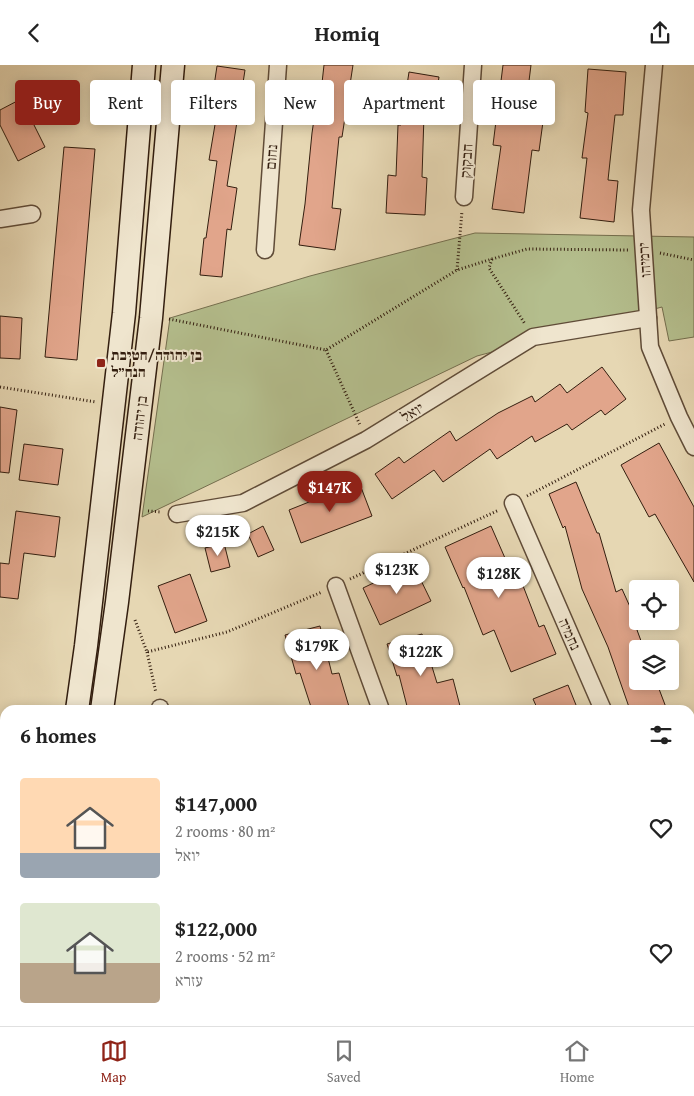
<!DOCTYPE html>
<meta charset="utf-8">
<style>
body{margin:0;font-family:"Gentium Book Plus","Frank Ruhl Libre",serif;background:#f2f2f2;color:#222;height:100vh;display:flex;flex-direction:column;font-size:19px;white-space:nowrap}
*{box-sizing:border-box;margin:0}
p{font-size:16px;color:#767676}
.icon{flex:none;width:28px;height:28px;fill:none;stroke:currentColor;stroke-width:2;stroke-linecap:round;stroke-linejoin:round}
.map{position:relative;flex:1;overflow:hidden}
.side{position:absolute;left:0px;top:640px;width:695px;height:321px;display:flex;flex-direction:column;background:#fff;border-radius:15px 15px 0 0;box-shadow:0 2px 12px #0003}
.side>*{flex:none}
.top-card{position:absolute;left:15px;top:15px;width:665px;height:45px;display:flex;gap:10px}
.fabs{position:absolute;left:629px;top:515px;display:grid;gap:10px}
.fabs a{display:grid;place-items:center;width:50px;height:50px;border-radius:5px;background:#fff;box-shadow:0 2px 12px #0003;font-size:25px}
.price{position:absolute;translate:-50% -42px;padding:0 11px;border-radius:18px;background:#fff;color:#222;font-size:16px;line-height:32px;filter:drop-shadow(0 1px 2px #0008)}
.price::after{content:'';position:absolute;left:50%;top:30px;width:15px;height:11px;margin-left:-8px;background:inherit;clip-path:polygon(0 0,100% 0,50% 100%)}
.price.active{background:#8f2418;color:#fff}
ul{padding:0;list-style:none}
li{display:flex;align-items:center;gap:15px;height:125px;padding:0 20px}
li span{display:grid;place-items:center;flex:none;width:140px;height:100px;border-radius:5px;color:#555}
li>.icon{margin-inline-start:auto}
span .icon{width:60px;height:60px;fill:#fffc;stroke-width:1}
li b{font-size:21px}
h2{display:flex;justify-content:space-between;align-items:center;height:60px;padding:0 20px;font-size:21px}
.tag{padding:0 18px;border-radius:5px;background:#fff;box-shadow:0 2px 12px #0003;font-size:18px;line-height:45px}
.tag.active{background:#8f2418;color:#fff}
header{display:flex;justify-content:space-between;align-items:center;height:65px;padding:0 20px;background:#fff;font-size:22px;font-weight:700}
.menu{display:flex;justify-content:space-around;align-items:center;height:70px;border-top:1px solid #e0e0e0;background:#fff;font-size:14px;color:#767676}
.menu a{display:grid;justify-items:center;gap:2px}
.menu .active{color:#8f2418}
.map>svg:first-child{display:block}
.green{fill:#b4be8d;stroke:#746e4e}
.building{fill:#e1a58b;stroke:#331e0f}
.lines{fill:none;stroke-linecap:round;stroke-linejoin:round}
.street-casing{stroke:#604c38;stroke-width:19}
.secondary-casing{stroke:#331e0f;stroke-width:25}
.path{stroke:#331e0f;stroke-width:3;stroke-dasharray:1 2.5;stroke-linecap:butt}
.street{stroke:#efe5ce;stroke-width:16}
.secondary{stroke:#efe5ce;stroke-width:22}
.poi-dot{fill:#8f2418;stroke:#efe5ce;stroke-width:2}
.labels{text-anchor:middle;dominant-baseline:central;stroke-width:4;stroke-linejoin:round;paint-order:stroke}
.street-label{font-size:15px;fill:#331e0f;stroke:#efe5ce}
.poi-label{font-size:15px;font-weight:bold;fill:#331e0f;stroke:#efe5ce;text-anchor:start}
</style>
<header><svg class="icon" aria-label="back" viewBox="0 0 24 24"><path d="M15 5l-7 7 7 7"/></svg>Homiq<svg class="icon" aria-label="share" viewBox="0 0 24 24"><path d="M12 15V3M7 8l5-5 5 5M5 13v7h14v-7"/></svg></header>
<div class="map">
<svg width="694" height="961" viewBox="0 0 694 961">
<rect width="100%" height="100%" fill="#e6d7b3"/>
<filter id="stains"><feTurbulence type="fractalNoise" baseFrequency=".004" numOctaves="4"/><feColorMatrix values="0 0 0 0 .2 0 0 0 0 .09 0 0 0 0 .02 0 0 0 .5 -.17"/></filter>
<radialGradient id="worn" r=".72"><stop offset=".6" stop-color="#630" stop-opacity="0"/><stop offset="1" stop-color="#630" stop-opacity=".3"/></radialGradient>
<!-- green -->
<g class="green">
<path d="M475,168L694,172V272L669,276L662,242L477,291L142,452L170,253L310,211Z"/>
<path d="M282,956H587L658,959V961H282Z"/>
</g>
<!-- building -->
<g class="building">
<path d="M324,0H353L342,72H339L332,143L341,144L335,185L299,180L305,139L312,68L318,27H321Z"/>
<path d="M503,0H531L526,40L545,42L539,86L532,85L524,148L492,144L501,81L493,80Z"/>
<path d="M217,1L245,5L227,121L237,123L231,165L227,164L222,212L200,210L204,173H206L217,96L209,95L218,42L211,41Z"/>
<path d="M588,4L626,7L623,50H615L608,115L618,116L614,157L580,153L587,93H582L588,48L585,47Z"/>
<path d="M409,7L439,12L433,51L424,50L422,112L427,113L425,150L386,148L388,110L396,111L398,60H401Z"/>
<path d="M21,34L45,82L18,96L0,60V45Z"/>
<path d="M64,82L95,84L77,295L45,292Z"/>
<path d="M0,251L22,253L20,294L0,293Z"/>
<path d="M602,302L626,334L605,350L601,345L572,365L567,359L535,377L532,371L497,394L490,384L443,417L434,405L392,434L375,409L399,392L404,398L450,366L456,376L498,348L532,331L535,337L560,319L567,328Z"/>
<path d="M0,342L17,345L9,408L0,407Z"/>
<path d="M659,378L694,442V517L655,449L649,452L621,400Z"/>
<path d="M24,379L63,384L58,420L19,415Z"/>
<path d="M359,417L372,451L301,478L289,445Z"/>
<path d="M576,417L597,468H599L616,527L622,524L640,564L637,565L644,584H638V616H656L667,645H630L608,582L582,524L565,461L563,463L549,429Z"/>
<path d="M16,446L60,452L55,492L24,488L18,534L0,532V498L9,499Z"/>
<path d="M263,461L274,485L258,492L248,469Z"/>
<path d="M491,461L515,516L520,513L539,562L544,560L556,589L511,607L494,565L483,570L464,522L463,523L445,482Z"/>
<path d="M224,478L230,502L211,507L205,483Z"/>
<path d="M413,499L431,536L380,560L363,523Z"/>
<path d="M190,509L207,556L175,568L158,521Z"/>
<path d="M320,561L332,609L339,608L350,645H312L300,608L296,609L285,570Z"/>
<path d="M422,569L437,618L453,614L461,645H408L399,610L397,611L387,579Z"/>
<path d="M568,620L578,645H538L533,634Z"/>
</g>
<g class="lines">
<defs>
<g id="street">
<path d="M654,0L641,145L650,282L679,352L694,382"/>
<path d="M464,132L473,0"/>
<path d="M0,154L32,149"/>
<path d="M265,185L278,0"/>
<path d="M513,438L603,645"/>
<path d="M177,449L243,438L366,375L533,272L648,253"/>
<path d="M336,521L381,645"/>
<path d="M160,643V645"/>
</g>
<g id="secondary">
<path d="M77,645L86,581L124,248L144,0"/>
<path d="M102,645L117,537L151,253L173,0"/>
<path d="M690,832H694"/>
<path d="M21,961L22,956"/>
<path d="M48,961L50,956"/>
</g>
</defs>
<!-- street casing -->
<use href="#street" class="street-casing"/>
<!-- secondary casing -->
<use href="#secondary" class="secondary-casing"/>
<!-- path -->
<g class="path">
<path d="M660,188L694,195"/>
<path d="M492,194L489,203L525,259"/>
<path d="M457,205L462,146"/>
<path d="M169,254L326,285L457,205L492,194L527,184L629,185"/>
<path d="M326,285L360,360"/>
<path d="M0,322L96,337"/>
<path d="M527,431L665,359"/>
<path d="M148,446L161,447"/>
<path d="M350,514L499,445"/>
<path d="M135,555L147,587L227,567L322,527"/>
<path d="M147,587L156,628"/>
<path d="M0,750H5"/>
<path d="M0,905L5,907"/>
<path d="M2,939L5,940"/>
<path d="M71,961L72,956"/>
<path d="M413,961V956"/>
</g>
<!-- street -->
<use href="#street" class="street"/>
<!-- secondary -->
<use href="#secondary" class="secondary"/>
</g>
<!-- markers -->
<rect class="poi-dot" x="96" y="293" width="10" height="10" rx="2.5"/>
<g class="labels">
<!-- street labels -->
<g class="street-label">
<text transform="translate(271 92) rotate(-86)">נחום</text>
<text transform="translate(466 96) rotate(-86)">חבקוק</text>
<text transform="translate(644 195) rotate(-94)">ירמיהו</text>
<text transform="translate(412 347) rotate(-31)">יואל</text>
<text transform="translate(139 353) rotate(-83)">בן יהודה</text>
<text transform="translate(570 569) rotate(66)">נחמיה</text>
</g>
<!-- poi labels -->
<g class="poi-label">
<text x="111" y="289">בן יהודה/חטיבת<tspan x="111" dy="17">הנח״ל</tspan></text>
</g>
</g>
<rect width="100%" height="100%" filter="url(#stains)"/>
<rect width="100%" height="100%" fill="url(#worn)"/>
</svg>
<div class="fabs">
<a><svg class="icon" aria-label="locate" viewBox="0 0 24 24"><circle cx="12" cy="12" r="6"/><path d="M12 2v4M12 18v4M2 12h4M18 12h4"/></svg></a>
<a><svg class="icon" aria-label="layers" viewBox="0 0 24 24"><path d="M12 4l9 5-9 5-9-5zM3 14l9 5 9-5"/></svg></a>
</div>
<b class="price active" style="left:330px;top:448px">$147K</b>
<b class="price" style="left:218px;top:492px">$215K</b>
<b class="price" style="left:397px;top:530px">$123K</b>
<b class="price" style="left:499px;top:534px">$128K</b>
<b class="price" style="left:317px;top:606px">$179K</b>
<b class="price" style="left:421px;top:612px">$122K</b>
<div class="top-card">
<a class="tag active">Buy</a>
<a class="tag">Rent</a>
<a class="tag">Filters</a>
<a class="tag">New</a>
<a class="tag">Apartment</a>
<a class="tag">House</a>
</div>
<section class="side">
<h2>6 homes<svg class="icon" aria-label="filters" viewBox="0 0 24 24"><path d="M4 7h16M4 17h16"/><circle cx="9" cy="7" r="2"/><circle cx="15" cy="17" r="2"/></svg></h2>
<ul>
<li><span style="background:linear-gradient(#ffd9b3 75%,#9aa5b1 0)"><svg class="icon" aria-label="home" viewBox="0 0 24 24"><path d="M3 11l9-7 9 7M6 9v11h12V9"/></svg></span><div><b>$147,000</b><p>2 rooms · 80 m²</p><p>יואל</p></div><svg class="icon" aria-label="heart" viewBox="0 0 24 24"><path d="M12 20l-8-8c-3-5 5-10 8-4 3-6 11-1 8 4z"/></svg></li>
<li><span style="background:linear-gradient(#dfe7d0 60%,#b9a48a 0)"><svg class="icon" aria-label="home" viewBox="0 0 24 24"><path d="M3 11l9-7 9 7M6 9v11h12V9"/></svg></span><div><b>$122,000</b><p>2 rooms · 52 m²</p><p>עזרא</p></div><svg class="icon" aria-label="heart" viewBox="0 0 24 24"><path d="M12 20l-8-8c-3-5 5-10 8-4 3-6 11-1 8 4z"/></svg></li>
</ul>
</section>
</div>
<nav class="menu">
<a class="active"><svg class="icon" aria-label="map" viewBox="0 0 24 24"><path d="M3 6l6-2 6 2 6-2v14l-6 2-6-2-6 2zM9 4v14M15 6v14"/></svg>Map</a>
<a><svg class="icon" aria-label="saved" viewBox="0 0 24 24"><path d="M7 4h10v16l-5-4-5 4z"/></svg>Saved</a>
<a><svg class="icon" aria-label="home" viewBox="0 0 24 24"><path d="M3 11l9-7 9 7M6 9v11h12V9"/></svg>Home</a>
</nav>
